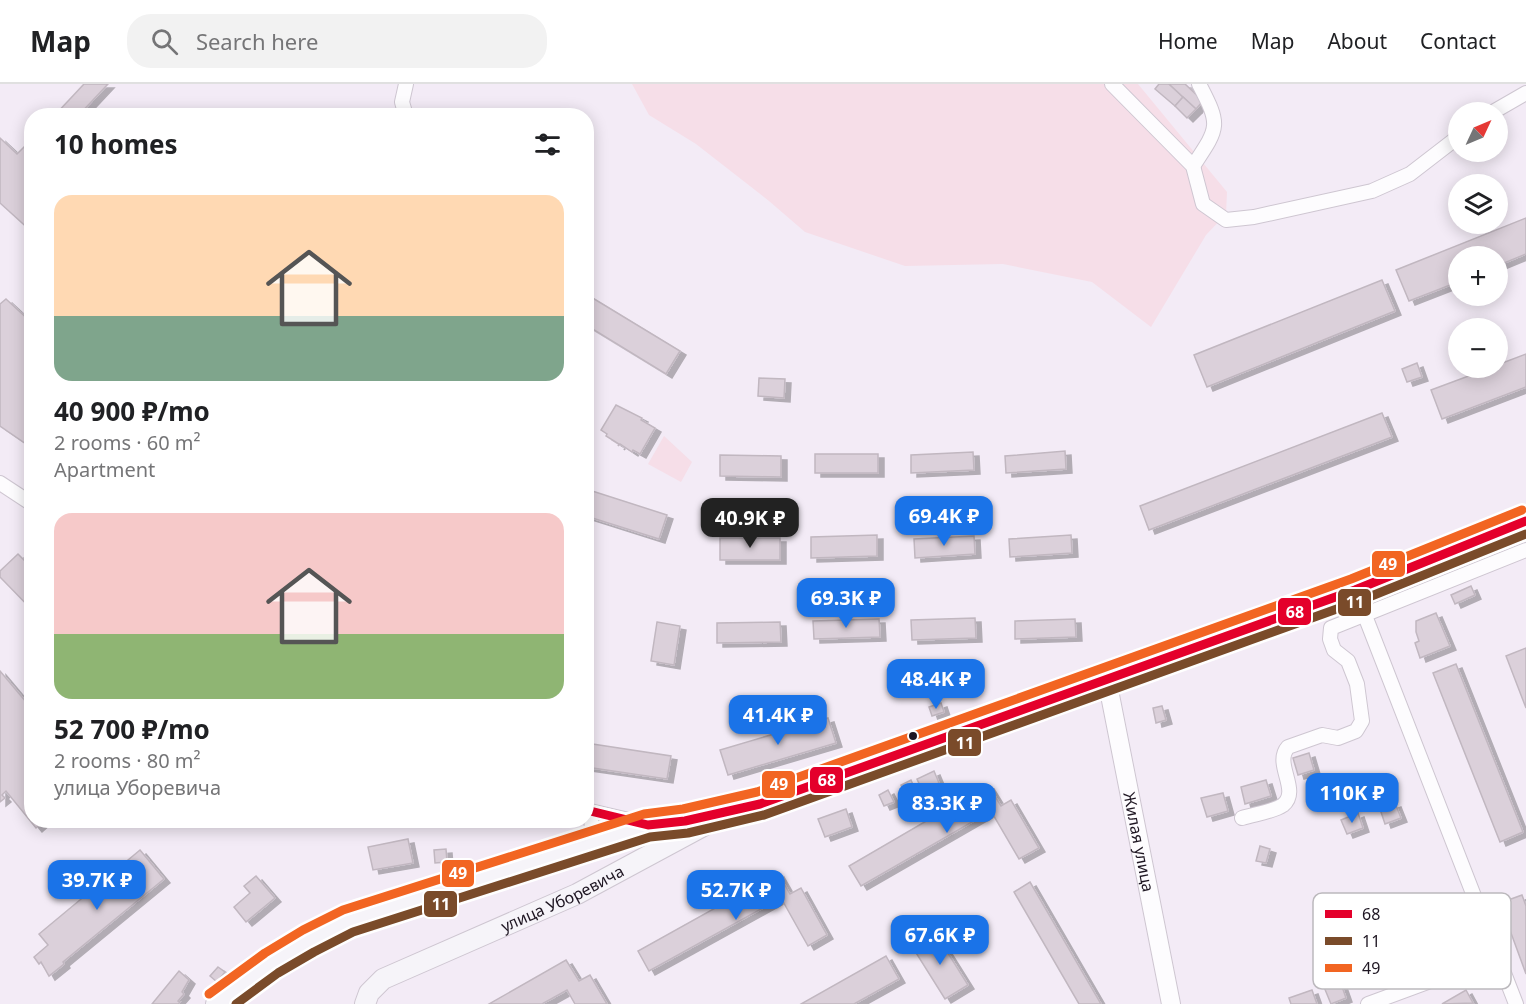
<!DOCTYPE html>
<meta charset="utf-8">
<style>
body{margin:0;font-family:"Noto Sans",sans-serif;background:#f2f2f2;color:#202124;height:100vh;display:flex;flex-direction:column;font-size:22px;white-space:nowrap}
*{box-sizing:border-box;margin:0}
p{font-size:20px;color:#757577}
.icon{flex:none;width:33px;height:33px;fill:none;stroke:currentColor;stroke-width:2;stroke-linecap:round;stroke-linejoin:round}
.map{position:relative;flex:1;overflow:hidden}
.side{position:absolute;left:24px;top:24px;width:570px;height:720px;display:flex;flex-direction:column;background:#fff;border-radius:24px;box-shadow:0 3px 15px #0003}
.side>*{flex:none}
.needle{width:39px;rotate:46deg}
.tools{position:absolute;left:1448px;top:18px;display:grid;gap:12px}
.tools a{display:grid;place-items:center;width:60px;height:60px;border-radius:50%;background:#fff;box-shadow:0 3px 15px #0003;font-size:30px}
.price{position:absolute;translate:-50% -51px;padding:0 14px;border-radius:12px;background:#1a73e8;color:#fff;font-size:20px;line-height:39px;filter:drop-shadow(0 2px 3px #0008)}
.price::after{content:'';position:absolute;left:50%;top:36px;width:18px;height:14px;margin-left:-9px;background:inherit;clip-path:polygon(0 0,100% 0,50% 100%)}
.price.active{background:#222;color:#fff}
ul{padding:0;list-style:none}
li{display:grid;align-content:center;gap:12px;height:318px;padding:0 30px}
li span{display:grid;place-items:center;height:186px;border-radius:18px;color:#555}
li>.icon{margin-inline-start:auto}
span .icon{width:108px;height:108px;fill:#fffc;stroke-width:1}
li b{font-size:26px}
h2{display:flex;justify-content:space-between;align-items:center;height:72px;padding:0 30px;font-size:26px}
header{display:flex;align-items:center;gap:36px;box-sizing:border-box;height:84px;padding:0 30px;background:#fff;border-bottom:2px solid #e0e0e0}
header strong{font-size:28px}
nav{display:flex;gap:33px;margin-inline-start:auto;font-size:21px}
.search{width:420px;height:54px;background:#f2f2f2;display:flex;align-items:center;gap:15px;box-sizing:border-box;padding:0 21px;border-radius:24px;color:#757577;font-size:22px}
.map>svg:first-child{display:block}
.green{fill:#f6dee8}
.building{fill:#dbd0da;stroke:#c1b7c0;stroke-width:1.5;filter:url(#shadow)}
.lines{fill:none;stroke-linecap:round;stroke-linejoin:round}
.minor-casing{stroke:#cec6d1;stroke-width:16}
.tertiary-casing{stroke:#cec6d1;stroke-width:20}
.secondary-casing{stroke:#cec6d1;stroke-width:22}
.minor{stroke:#fdfcfe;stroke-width:14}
.tertiary{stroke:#fdfcfe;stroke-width:18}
.secondary{stroke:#f6f4f9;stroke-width:20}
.bus-1-casing{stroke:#fff;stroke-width:14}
.bus-2-casing{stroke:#fff;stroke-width:14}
.bus-3-casing{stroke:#fff;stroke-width:14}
.bus-1{stroke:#e4002b;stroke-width:9}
.bus-2{stroke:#7a4b2a;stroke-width:9}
.bus-3{stroke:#f26522;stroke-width:9}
.bus-dot{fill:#1e1622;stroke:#fff;stroke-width:2}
.labels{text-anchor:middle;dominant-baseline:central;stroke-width:4.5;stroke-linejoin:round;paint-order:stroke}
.street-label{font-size:16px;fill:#1e1622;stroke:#fff}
.key{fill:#fff;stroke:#bcb9bd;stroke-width:1.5}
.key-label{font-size:16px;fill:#1e1622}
.line-badge{stroke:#fff;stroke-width:2}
.badge-label{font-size:16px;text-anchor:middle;font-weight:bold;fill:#fff}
</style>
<header>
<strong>Map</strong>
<div class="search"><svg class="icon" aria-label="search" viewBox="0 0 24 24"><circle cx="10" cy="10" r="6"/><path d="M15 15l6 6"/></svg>Search here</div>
<nav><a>Home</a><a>Map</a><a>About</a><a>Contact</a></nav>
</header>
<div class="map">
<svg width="1526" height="920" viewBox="0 0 1526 920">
<defs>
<filter id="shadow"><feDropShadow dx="6" dy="4" stdDeviation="0" flood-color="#0004"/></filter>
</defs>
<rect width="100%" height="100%" fill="#f3ebf6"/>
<!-- green -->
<g class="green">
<path d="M632,0H1138L1227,108L1226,130L1206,151L1151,243L1092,198L1003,180L905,182L805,148L769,117L696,60L649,31Z"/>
<path d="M664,352L692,378L681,398L648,380Z"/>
</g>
<!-- building -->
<g class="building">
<path d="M84,0H108L78,32H54Z"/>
<path d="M1159,0H1169L1183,13L1175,22L1155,5Z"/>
<path d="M1169,0H1185L1203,17L1196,25Z"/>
<path d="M1183,13L1196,25L1187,34L1175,22Z"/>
<path d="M0,54L17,70L32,55V81L27,86L32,90V148L0,119Z"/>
<path d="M1526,134V170L1497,182V172H1458V198L1409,217L1396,186Z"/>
<path d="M1382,196L1395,227L1207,303L1194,271Z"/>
<path d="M586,210L680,267L666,290L586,241Z"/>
<path d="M6,215L32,239V364L0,342V220Z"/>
<path d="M1526,270V303L1442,335L1431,306L1490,284H1497V281Z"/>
<path d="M1417,279L1422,293L1407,298L1402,285Z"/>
<path d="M759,294L785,295L784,314L758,312Z"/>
<path d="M616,321L642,334L641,336L655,344L640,370L633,366L632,368L620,360L618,362L619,360L606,352L607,350L601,346Z"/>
<path d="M1382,329L1392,353L1149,446L1140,422Z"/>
<path d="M1065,367L1066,385L1006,389L1005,372Z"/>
<path d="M973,368L974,386L911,389V371Z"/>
<rect x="815" y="370" width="63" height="19"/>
<path d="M720,371L781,372V393L720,392Z"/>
<path d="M586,405L667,431L659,455L586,432Z"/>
<path d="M877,451V472L811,474V453Z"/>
<path d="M1071,451L1072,469L1010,473L1009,455Z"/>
<path d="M974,452L975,470L915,474L914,455Z"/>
<rect x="720" y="454" width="60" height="22"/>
<path d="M18,470L32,484V526L0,493V487Z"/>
<path d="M1471,502L1475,511L1455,520L1451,511Z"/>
<path d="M1436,529L1450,562L1420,574L1415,559L1419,557L1416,548V537Z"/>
<path d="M975,534L976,554L912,556L911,536Z"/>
<path d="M879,535L880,553L814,555L813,537Z"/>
<path d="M1075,535L1076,553L1015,555V537Z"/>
<path d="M657,538L680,542L674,581L651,577Z"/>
<path d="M780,538L781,558L717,559V539Z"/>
<path d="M1526,564V624L1506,572Z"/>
<path d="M1456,580L1523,748L1500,758L1433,589Z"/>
<path d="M0,587L32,625V736H45L36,744L6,707L2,711L5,714L0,718Z"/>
<path d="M941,619L944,628L932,632L929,623Z"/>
<path d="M1162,622L1166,636L1156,639L1153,624Z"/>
<path d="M828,634L836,659L728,691L720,666Z"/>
<path d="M586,659L671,672L667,695L586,683Z"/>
<path d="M1309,669L1314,686L1298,691L1293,674Z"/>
<path d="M934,687L939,699L922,706L917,695Z"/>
<path d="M911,696L916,708L906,712L901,701Z"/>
<path d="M1266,696L1271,712L1245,720L1241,703Z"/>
<path d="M988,701L1001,722L1011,716L1039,764L1019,775L991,727L861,802L849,782Z"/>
<path d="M888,706L894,718L884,722L879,711Z"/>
<path d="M1223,709L1228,727L1207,733L1201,714Z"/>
<path d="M1395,719L1401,734L1385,740L1380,725Z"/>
<path d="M846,725L852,743L825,753L818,735Z"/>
<path d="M1358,729L1363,744L1347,750L1341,736Z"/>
<path d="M408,755L413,779L373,786L368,763Z"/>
<path d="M1260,762L1270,765L1266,779L1256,777Z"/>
<path d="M446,765L447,778L435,779L434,766Z"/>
<path d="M140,766L164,795L63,878L64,880L49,892L41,878L39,880L34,873L48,861L39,850Z"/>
<path d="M778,789L790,810L801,804L827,851L808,862L781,814L649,887L638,867Z"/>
<path d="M256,792L275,814L246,838L234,823L250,809L244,802Z"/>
<path d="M1030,798L1101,920H1079L1014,808Z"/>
<path d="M1522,811L1526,822V890L1500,819Z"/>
<path d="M936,850L968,901L945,915L913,864Z"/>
<path d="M886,872L899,895L854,920H801Z"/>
<path d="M566,876L579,897L590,891L607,920H575L567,906L542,920H489Z"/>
<path d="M218,883L225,888L217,898L210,892Z"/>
<path d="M179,887L189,896L182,908L184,910L178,917L180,918L178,920H152Z"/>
<path d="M1340,897L1346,914L1331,920L1324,903Z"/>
<path d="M1312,906L1317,920H1291L1289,914Z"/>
<path d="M1466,906L1473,919L1442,920Z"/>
</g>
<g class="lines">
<defs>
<g id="minor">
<path d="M1112,0L1193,82L1203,120L1226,136L1254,133L1372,107L1410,90L1458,53"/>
<path d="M1493,28L1526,9"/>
<path d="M406,32L402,18L406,0"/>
<path d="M1193,82C1219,43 1221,42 1199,0"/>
<path d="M0,399L32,420"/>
<path d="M1355,506L1516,920"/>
<path d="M586,726L646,740"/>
<path d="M589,727L595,757"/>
<path d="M1242,734C1254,730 1273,728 1283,721C1301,706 1273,680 1288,663L1322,651L1338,654L1356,647L1362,637L1357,600L1348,577L1334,566L1330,555L1331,544L1526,466"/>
<path d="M1368,920L1444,892"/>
</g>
<g id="tertiary">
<path id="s1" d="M1107,596L1171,920"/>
</g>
<g id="secondary">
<path d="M216,920L271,879L308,857L348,837L648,741L685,737L760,720L1355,506L1526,437"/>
<path id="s2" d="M365,920L369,909L383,895L577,810L707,740"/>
</g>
</defs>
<!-- minor casing -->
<use href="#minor" class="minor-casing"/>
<!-- tertiary casing -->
<use href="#tertiary" class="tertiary-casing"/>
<!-- secondary casing -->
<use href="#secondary" class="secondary-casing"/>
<!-- minor -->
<use href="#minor" class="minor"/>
<!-- tertiary -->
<use href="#tertiary" class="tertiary"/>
<!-- secondary -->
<use href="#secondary" class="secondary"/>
<defs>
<path id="bus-1" d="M586,726L648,741L685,737L760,720L1355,506L1526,437"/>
<path id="bus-2" d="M236,920L278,889L314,868L353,848L650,753L688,749L764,731L1359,517L1526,450"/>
<path id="bus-3" d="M209,910L265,869L303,846L343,826L644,730L683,725L757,708L1351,495L1522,426"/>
</defs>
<!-- bus-1 casing -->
<use href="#bus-1" class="bus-1-casing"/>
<!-- bus-2 casing -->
<use href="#bus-2" class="bus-2-casing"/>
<!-- bus-3 casing -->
<use href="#bus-3" class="bus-3-casing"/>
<!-- bus-1 -->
<use href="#bus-1" class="bus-1"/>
<!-- bus-2 -->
<use href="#bus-2" class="bus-2"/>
<!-- bus-3 -->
<use href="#bus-3" class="bus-3"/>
</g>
<!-- markers -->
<circle class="bus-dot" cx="913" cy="652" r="5"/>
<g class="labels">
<!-- street labels -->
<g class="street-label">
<text stroke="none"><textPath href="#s1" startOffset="165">Жилая улица</textPath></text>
<text stroke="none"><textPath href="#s2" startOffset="228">улица Уборевича</textPath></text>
</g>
</g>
<!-- legend -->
<rect x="1313" y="809" width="198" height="96" rx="9" class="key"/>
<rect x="1325" y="826" width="27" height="8" fill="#e4002b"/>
<rect x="1325" y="853" width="27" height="8" fill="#7a4b2a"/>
<rect x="1325" y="880" width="27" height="8" fill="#f26522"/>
<g class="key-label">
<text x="1362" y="836">68</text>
<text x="1362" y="863">11</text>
<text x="1362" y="890">49</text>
</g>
<g class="line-badge">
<rect x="1371" y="466" width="35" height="28" rx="6" fill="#f26522"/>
<rect x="1337" y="504" width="35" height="29" rx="6" fill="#7a4b2a"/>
<rect x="1277" y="513" width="35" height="29" rx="6" fill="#e4002b"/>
<rect x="947" y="644" width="35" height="29" rx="6" fill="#7a4b2a"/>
<rect x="809" y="682" width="35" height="28" rx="6" fill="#e4002b"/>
<rect x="761" y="686" width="35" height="29" rx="6" fill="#f26522"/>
<rect x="441" y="775" width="34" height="29" rx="6" fill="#f26522"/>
<rect x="423" y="806" width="35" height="28" rx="6" fill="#7a4b2a"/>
</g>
<g class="badge-label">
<text x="1388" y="486">49</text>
<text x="1355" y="524">11</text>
<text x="1295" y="534">68</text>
<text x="965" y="665">11</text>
<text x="827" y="702">68</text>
<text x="779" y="706">49</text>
<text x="458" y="795">49</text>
<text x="441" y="826">11</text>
</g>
</svg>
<div class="tools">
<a><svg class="needle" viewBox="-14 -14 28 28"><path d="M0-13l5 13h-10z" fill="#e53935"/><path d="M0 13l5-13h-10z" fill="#757577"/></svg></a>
<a><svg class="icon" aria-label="layers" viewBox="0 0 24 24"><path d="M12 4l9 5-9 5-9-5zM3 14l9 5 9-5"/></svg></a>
<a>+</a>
<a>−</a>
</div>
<b class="price" style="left:944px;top:463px">69.4K ₽</b>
<b class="price active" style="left:750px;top:465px">40.9K ₽</b>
<b class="price" style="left:846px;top:545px">69.3K ₽</b>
<b class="price" style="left:936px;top:626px">48.4K ₽</b>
<b class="price" style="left:778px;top:662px">41.4K ₽</b>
<b class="price" style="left:1352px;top:740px">110K ₽</b>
<b class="price" style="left:947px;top:750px">83.3K ₽</b>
<b class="price" style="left:97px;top:827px">39.7K ₽</b>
<b class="price" style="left:736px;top:837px">52.7K ₽</b>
<b class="price" style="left:940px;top:882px">67.6K ₽</b>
<section class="side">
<h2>10 homes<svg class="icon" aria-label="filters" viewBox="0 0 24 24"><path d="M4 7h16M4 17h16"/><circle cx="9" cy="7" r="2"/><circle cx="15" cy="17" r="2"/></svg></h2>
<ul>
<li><span style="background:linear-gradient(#ffd9b3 65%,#7fa58c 0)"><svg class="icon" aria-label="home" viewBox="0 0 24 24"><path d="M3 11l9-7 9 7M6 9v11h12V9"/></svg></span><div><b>40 900 ₽/mo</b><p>2 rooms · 60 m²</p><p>Apartment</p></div></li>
<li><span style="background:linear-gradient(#f6c9c9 65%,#8fb573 0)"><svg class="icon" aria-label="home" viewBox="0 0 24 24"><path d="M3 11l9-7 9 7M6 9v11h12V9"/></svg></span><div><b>52 700 ₽/mo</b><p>2 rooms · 80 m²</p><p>улица Уборевича</p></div></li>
</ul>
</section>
</div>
